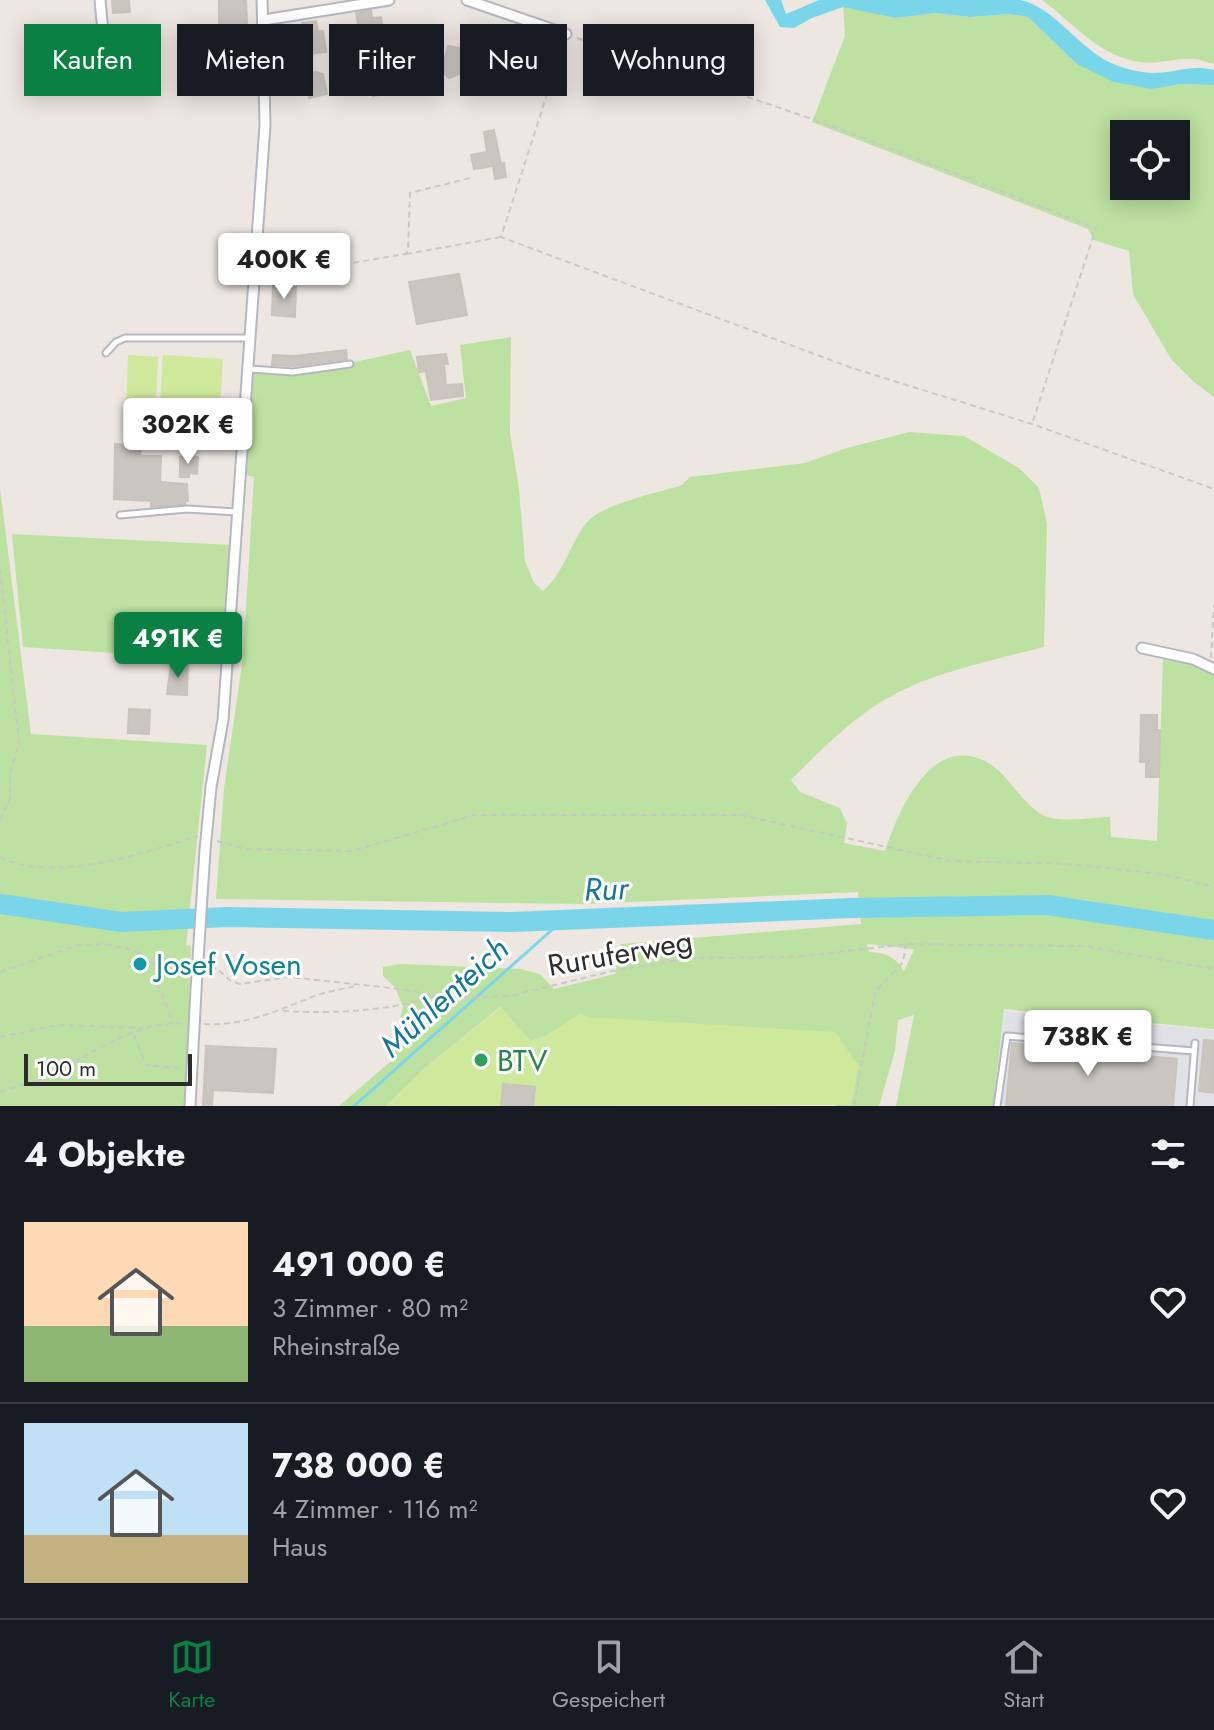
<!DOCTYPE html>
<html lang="de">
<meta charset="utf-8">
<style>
body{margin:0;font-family:Jost,sans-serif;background:#20242c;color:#f1f3f6;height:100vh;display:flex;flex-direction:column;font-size:30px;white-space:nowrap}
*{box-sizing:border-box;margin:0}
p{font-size:26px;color:#9ea1a6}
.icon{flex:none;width:44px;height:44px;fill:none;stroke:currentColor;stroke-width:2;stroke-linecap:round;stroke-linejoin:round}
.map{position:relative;height:1106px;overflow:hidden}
.sheet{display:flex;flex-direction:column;background:#171b24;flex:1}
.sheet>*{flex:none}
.guide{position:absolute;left:24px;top:24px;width:800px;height:72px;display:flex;gap:16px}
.buttons{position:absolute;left:1110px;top:120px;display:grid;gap:16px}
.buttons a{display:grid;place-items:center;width:80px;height:80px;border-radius:0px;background:#171b24;box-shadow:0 4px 20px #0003;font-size:40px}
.scale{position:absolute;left:24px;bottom:20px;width:168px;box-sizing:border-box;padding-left:8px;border:4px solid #2d2d2d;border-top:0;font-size:22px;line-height:28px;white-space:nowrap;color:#2d2d2d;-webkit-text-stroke:6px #fff;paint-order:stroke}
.price{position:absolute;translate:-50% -68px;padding:0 18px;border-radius:8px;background:#fff;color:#222;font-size:26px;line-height:52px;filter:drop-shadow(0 2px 4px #0008)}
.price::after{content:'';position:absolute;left:50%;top:48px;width:24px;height:18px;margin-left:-12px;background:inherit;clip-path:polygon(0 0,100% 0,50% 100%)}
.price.selected{background:#0b8043;color:#fff}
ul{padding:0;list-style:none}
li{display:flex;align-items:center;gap:24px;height:200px;padding:0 24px}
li+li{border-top:2px solid #363941}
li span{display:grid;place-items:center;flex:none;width:224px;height:160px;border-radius:0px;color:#555}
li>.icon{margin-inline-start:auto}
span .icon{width:96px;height:96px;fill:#fffc;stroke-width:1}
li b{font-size:34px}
h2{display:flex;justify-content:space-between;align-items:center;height:96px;padding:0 24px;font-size:34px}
.pill{padding:0 28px;border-radius:0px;background:#171b24;box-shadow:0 4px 20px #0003;font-size:28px;line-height:72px}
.pill.selected{background:#0b8043;color:#fff}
.tabs{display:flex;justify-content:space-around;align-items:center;height:112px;border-top:2px solid #363941;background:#171b24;font-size:22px;color:#9ea1a6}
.tabs a{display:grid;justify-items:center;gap:4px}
.tabs .selected{color:#0b8043}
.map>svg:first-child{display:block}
.industrial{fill:#e2e0e7}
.green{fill:#bce1a0;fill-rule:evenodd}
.pitch{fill:#cee89c}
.water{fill:#79d5ea}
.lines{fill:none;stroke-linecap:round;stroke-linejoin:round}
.stream{stroke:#79d5ea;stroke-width:3}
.river{stroke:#79d5ea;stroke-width:20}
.building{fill:#cac5bf;stroke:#c9c3ba;stroke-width:2}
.service-casing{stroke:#b4b7c0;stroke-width:9}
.minor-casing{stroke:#b4b7c0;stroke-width:13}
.path{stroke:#c8c8c8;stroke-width:2;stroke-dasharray:6 4;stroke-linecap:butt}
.service{stroke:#fff;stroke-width:5}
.minor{stroke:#fff;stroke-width:9}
.minor-bridge-casing{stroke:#b4b7c0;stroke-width:13;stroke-linecap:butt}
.minor-bridge{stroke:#fff;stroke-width:9}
.culture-dot{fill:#0f9aa8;stroke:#fff;stroke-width:3}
.leisure-dot{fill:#2e9e5b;stroke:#fff;stroke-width:3}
.labels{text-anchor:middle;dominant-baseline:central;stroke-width:6;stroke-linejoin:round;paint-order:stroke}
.street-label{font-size:30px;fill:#2d2d2d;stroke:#fff}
.culture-label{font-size:30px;fill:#0d838f;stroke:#fff;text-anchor:start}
.leisure-label{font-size:30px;fill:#27864d;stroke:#fff;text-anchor:start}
.water-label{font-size:32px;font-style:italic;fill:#14779a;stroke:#fff}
</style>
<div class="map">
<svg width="1214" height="1106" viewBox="0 0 1214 1106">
<rect width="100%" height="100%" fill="#eee7e1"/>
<!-- industrial -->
<path class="industrial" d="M1004,1012L1214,1030V1106H994Z"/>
<!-- green -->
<g class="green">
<path d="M1042,0H1214V64C1208,63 1202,60 1196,59C1176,57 1155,66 1134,61C1096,53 1072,22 1042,0Z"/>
<path d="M843,6L896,18L935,13L970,17L1009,14L1028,17L1077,64L1152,89L1181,84L1214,85V397L1194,382L1171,359L1133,294L1129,251L1094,240L1088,229L812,122L845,36ZM1124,134H1176V186H1124Z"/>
<path d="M511,337L510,433L519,489L525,561L534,583L543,591C564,574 572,538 588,521C606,503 657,493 682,485L690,477L805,463L847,448L909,432L964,436L1019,468L1039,488L1047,524L1044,647C998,659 950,669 907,688C861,709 826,745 791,780L800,792L840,808L847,824L844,843L885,851C898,812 930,734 985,761C1009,773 1020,803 1043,815C1060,824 1091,817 1110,817L1111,837L1157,841L1163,658L1166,655L1196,663L1214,674V1029L1004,1009L993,1106H896L914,1015L898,1020L895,1051L879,1106H836L835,1104L580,1014L546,1036L530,1041L500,1007L425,1068L386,1106H339L390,1062L403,1007L395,987L383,976V967L401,964L521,969L540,974L554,989L615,974L621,944L861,924L858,892L586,904L216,899L224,788L243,658L254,477L246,475L254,373L290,376L410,350L431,406L466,398L460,345ZM867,944L913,949L914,950L904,971C895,956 885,953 869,952Z"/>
<path d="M0,488L31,734L207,745L186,945L191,946L186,1106H0Z"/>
<path d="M12,534L233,545L222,660L23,647Z"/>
</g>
<!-- pitch -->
<g class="pitch">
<path d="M128,355L158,357L155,417L126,416Z"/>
<path d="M163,355L223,359L219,421L159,417Z"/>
<path d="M501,1007L530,1041L546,1036L580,1014L590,1017L835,1032L859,1066L851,1105L386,1106L425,1068Z"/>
</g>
<!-- water -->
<path class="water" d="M765,0H781L786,14L819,0H1020C1056,7 1080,52 1116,65C1126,69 1142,73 1153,73C1176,73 1190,64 1214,70V85L1181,84L1152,89L1114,82L1077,64L1028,17L1009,14L970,17L935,13L896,18L843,7L812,18L794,28L780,27Z"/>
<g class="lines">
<!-- stream -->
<path class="stream" d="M354,1106L563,920"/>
<!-- river -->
<path class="river" d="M0,904L121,922L227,917L512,922L852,908L1047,905L1214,930"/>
</g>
<!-- building -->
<g class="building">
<path d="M112,0H129L130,12L113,13Z"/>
<path d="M219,0H246L247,24L234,25L235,44L242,43V54H247V70L237,69V90L211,89V81H217L216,46H219L216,31H219Z"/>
<path d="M371,10L372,18L381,17L385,42L382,43L385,73L381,74L384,94L373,96L371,86L362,87L360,76L368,74L356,13Z"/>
<path d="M316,21L318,31H323L326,52L311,54L302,23Z"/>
<path d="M85,26L92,85L72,87V78L74,77V68H77L75,42L67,43L66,28Z"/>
<path d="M146,27L150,49L149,87L136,86V91H126V78H129L131,38H127L126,28Z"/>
<path d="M502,37L521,42L516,61L538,67L543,52L552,54L544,80L490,65L493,57L496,58Z"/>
<path d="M448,46L461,48L459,56L462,59L459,74L449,78L441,71Z"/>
<path d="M316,72L323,74L327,94L309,98L308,73Z"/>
<path d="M494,130L501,164L504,163L506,177L495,179L493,166L474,169L471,155L487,152L484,132Z"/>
<path d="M459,274L467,315L417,324L409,282Z"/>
<path d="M273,286L296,287L295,317L272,315Z"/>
<path d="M346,350L347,359L294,366L272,365L273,355L294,356Z"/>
<path d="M446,354L448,364H444L446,385L462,384L463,396L431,400L426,371L419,372L417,357Z"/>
<path d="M115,444L141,446L140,456H161L160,482L187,484L188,501H185V504L151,507V501L114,499Z"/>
<path d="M180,457H198L197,474L189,473V477H180Z"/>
<path d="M171,665H188L187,695L167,694Z"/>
<path d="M129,709L150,710L149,734L128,733Z"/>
<path d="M1141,715H1157V730H1160L1159,777H1146V762H1140Z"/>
<path d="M1204,1040L1214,1041V1093L1199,1091Z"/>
<path d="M1012,1043L1177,1059L1173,1106H1006Z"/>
<path d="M206,1046L276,1049L273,1093L213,1090L212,1106H203Z"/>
<path d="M503,1084L535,1087L533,1106H501Z"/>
</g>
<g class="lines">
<defs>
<g id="service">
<path d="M106,353L116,342L125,338H249"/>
<path d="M249,369L293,372L350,364"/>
<path d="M120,515L187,509L237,512"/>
<path d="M997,1106L1007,1036L1194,1051"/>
<path d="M1190,1106L1195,1043"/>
</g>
<g id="minor">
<path d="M100,0L103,32L112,43"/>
<path d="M467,0L566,34"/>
<path d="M264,20L389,0"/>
<path d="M1142,648L1193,659L1214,669"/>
<path d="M205,850L211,787L223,720L265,125L262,0"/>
<path d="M190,1106L196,990"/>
</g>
</defs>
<!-- service casing -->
<use href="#service" class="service-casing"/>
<!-- minor casing -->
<use href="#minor" class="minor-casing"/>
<!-- path -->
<g class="path">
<path d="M577,38L832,126L1096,228L1032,424"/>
<path d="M563,45L501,237L852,368L1032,424L1214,489"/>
<path d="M406,254L501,237"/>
<path d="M264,264L323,268L405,254L408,251L410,193L470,178"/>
<path d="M0,569L19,742L10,775V799L0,820"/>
<path d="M1211,658L1214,605"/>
<path d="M217,841L246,849L352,851L474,815H741L951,861L1068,864L1162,874L1214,887"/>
<path d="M0,857C54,884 143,853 198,836"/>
<path d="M154,964L159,987L173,1022"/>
<path d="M210,968H216L231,981L240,984L289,977L400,989L449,998L510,996L612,971L691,958L796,957L906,944L1085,946L1214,969"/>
<path d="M0,972L78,945L106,944L134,950L153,963L187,967"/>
<path d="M283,1011C336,1014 384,1011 435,997"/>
<path d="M204,1024C242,1026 272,1013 307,999C322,992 339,990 355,986"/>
<path d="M134,1035L146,1065L183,1068"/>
<path d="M0,1037L59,1025L143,1028"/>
<path d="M0,1092C12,1088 24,1085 36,1081C82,1062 135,1018 186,1024"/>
<path d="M854,1106L875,992L903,962L906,945"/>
</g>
<!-- service -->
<use href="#service" class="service"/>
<!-- minor -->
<use href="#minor" class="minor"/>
<defs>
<path id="minor-bridge" d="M196,990L205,850"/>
</defs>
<!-- minor-bridge casing -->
<use href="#minor-bridge" class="minor-bridge-casing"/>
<!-- minor-bridge -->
<use href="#minor-bridge" class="minor-bridge"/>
</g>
<!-- markers -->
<circle class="culture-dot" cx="140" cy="964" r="8"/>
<circle class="leisure-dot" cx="481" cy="1060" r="8"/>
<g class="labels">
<!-- street labels -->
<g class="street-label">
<text transform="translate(620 953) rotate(-10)">Ruruferweg</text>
</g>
<!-- culture labels -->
<g class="culture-label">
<text x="156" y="964">Josef Vosen</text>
</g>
<!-- leisure labels -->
<g class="leisure-label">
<text x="497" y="1060">BTV</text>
</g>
<!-- water labels -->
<g class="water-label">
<text transform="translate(606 889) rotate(-2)">Rur</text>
<text transform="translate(444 997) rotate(-42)">Mühlenteich</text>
</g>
</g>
</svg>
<div class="buttons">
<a><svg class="icon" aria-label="locate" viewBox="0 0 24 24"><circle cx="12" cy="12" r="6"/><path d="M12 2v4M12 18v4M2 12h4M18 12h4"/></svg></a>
</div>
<div class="scale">100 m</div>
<b class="price" style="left:284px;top:301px">400K €</b>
<b class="price" style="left:188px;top:466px">302K €</b>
<b class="price selected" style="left:178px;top:680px">491K €</b>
<b class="price" style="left:1088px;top:1078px">738K €</b>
<div class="guide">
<a class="pill selected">Kaufen</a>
<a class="pill">Mieten</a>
<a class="pill">Filter</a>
<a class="pill">Neu</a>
<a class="pill">Wohnung</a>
</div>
</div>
<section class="sheet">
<h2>4 Objekte<svg class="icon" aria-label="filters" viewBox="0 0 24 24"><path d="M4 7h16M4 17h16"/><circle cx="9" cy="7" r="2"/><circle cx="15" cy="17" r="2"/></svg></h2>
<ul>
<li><span style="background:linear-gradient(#ffd9b3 65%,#8fb573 0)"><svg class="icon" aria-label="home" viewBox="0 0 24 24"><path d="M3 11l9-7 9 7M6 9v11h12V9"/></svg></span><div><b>491 000 €</b><p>3 Zimmer · 80 m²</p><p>Rheinstraße</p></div><svg class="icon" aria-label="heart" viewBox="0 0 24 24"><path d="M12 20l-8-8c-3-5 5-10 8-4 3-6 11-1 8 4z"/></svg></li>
<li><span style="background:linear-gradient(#bfe0f5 70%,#c2b280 0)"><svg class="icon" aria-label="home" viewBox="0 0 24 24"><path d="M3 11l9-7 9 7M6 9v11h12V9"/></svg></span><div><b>738 000 €</b><p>4 Zimmer · 116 m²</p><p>Haus</p></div><svg class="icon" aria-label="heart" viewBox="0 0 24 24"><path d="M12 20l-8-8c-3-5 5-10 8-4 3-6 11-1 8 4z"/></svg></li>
</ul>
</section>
<nav class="tabs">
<a class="selected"><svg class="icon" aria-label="map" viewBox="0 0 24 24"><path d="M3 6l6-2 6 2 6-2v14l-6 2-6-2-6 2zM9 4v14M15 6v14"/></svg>Karte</a>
<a><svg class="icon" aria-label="saved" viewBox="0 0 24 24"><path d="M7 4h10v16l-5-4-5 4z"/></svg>Gespeichert</a>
<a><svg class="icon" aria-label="home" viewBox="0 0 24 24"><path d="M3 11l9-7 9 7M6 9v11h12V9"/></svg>Start</a>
</nav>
